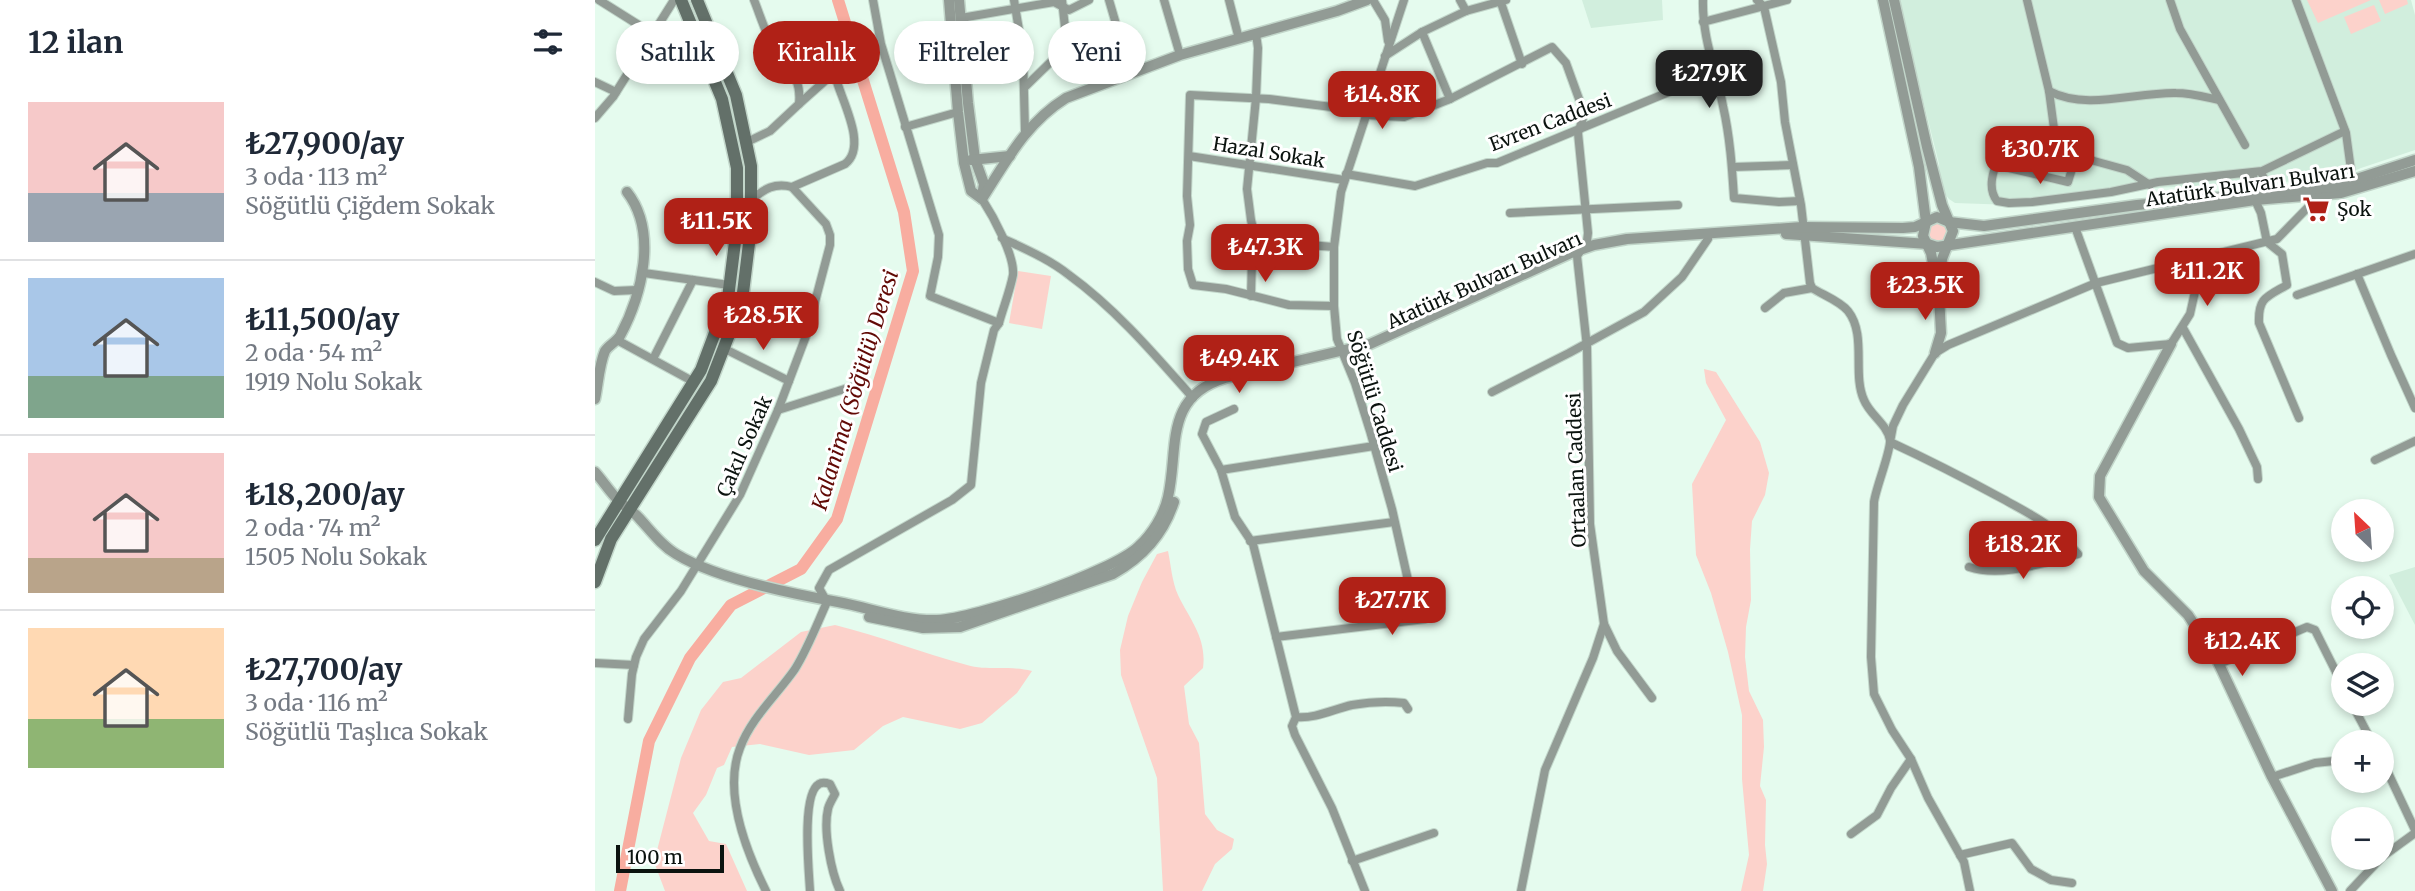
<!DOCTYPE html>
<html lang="tr">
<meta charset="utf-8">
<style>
body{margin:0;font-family:Merriweather,serif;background:#f2f2f3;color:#1f2937;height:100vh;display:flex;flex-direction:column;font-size:26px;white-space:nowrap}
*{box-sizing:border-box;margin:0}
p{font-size:23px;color:#747a83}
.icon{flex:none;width:38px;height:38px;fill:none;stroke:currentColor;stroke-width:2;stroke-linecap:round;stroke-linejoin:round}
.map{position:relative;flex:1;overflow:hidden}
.drawer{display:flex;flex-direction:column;background:#fff;width:595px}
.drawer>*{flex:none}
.top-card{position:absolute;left:21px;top:21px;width:665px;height:63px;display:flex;gap:14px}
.needle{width:46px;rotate:335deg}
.buttons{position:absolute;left:1736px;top:499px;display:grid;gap:14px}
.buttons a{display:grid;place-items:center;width:63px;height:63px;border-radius:50%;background:#fff;box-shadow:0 4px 10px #0003;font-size:35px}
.scale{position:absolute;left:21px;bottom:18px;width:108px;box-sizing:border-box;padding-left:7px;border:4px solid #0b130f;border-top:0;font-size:19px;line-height:24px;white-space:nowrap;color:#0b130f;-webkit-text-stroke:5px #fff;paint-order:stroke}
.price{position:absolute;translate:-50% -60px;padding:0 16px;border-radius:14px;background:#b02117;color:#fff;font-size:23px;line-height:46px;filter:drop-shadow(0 2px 4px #0008)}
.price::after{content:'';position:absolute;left:50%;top:42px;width:21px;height:16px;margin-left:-10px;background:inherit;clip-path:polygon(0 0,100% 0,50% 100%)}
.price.active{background:#222;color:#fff}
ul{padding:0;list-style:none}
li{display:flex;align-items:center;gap:21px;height:175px;padding:0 28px}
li+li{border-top:2px solid #e0e1e3}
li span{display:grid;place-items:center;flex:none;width:196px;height:140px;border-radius:0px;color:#555}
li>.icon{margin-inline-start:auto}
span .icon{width:84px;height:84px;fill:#fffc;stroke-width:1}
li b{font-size:30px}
h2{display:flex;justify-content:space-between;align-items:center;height:84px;padding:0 28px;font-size:30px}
.pill{padding:0 24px;border-radius:32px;background:#fff;box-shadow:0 4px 10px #0003;font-size:24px;line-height:63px}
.pill.active{background:#b02117;color:#fff}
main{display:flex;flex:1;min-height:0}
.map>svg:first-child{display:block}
.built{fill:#d1eedd}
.green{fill:#fcd2cb}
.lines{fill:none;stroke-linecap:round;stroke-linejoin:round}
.river{stroke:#f8ada0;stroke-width:12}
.minor-casing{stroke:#c2d6ca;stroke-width:10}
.tertiary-casing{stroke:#c2d6ca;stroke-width:13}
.secondary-casing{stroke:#c2d6ca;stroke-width:15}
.minor{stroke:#929b95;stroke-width:8}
.tertiary{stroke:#929b95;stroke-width:10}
.secondary{stroke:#637069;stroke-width:12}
.labels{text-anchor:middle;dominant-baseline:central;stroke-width:6;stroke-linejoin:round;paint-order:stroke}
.street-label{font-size:19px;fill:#0b130f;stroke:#fff}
.poi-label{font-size:19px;fill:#0b130f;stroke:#fff;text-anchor:start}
.water-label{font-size:21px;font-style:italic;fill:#610905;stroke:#fff}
</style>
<main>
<section class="drawer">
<h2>12 ilan<svg class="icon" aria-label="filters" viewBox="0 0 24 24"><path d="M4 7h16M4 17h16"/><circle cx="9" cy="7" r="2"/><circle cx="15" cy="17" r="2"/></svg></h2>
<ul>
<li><span style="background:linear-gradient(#f6c9c9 65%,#9aa5b1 0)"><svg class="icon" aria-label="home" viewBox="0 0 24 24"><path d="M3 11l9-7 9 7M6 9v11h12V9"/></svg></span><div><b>₺27,900/ay</b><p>3 oda · 113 m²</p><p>Söğütlü Çiğdem Sokak</p></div></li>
<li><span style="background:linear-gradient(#a9c7e8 70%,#7fa58c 0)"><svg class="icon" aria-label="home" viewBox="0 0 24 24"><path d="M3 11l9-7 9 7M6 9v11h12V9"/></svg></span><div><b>₺11,500/ay</b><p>2 oda · 54 m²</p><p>1919 Nolu Sokak</p></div></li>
<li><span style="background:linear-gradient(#f6c9c9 75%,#b9a48a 0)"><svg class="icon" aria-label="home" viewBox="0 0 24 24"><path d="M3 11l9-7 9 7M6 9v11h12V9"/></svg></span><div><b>₺18,200/ay</b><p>2 oda · 74 m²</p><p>1505 Nolu Sokak</p></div></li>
<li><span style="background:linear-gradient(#ffd9b3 65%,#8fb573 0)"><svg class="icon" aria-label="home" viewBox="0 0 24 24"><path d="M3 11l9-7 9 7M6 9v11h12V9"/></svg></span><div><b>₺27,700/ay</b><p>3 oda · 116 m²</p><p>Söğütlü Taşlıca Sokak</p></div></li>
</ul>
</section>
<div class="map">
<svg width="1820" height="891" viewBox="0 0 1820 891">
<rect width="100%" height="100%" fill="#e5fbee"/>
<!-- built -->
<g class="built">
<path d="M987,0H1067L1068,20L996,28Z"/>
<path d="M1303,0H1816L1820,15V150L1766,168L1727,185L1708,181L1558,188L1443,206L1360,203L1354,199L1345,188L1344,164Z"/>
<path d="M1820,567V625L1794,575Z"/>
</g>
<!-- green -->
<g class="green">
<path d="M1712,0H1776L1723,23Z"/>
<path d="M1784,0H1812L1813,4L1790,14Z"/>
<path d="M1779,5L1786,21L1756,34L1749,17Z"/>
<path d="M1340,220L1354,228L1349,240C1342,243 1338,242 1333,236V226Z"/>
<path d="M423,271L456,276L447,329L414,323Z"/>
<path d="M1109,369L1121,372L1165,442L1174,473L1170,495L1157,521L1155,549L1156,600L1151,627L1150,657L1154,691L1168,720L1169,747L1165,786L1171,800L1170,845L1172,864L1168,891H1146L1154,855L1147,779V715L1133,652L1116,593L1101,555L1097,484L1131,420L1111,383Z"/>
<path d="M573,551C576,565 577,582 583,595C595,620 612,638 608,668L589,686L594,724L604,743L610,814L622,830L639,839L637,849L620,864L607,891H568L562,778L526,675L525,650L533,616L547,582L562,554Z"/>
<path d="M240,625C285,636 327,653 372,665C391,671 414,665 437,671L422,693L387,723L365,729L308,717L288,726L259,750L214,755L165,744L137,747L129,765L122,768L111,795L98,813L114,841L131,844L152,891H70L59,862L86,758L106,710L128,682L146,678L206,632Z"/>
</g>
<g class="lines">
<!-- river -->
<path class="river" d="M25,891L54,741L95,658L136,605L206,569L242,519L318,271L309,212L243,0"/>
<defs>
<g id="minor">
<path d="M4,0L58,34"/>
<path d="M278,0L286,44L344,235L343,257L335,296L404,323"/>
<path d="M419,0L428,54L430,132"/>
<path d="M514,0L535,72"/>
<path d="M569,0L585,55"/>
<path d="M634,0L644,39"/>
<path d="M778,0L790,20L793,41"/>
<path d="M865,0L871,11"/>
<path d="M905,0L927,64"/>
<path d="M1108,0C1107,38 1121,70 1128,106C1135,137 1137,167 1139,198L1184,202L1205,201"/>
<path d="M1162,0L1169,7L1186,82L1190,122L1206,205L1215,283L1217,288C1228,295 1245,301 1253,311C1272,335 1257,374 1269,400C1275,415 1292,424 1295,440C1296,451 1281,487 1279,502L1276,657L1279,694L1297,730L1316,759L1333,798L1369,862L1375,891"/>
<path d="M1432,0L1454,91L1460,136L1425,145L1404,157C1398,171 1392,188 1402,201L1414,203L1437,202L1516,192L1563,182L1667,171L1750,131"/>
<path d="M1575,0L1585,29L1650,145"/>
<path d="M1701,0L1751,133L1756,170"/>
<path d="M366,18L459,2L474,10L494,0"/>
<path d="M1108,22L1192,0"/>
<path d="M827,32L855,99"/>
<path d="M790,56L827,32L871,11L911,0"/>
<path d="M0,82L21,92"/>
<path d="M430,87L472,46L467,0"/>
<path d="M1454,91C1492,111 1540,92 1581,93C1595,93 1610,97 1624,100"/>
<path d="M0,118L18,97L79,0"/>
<path d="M310,127L363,112"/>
<path d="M152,142L175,131L204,104C207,74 191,70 178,46C170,32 165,15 159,0"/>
<path d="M594,156L749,180"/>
<path d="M1401,165L1473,182L1481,156L1532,170L1555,185"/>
<path d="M1138,167L1198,165"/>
<path d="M751,174L820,186L892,163H902L1086,87"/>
<path d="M1667,174L1675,192"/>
<path d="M1658,175L1660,186L1659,193"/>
<path d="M197,187L250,164C272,147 249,105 242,82L239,79H232L204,104"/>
<path d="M1660,200L1666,213L1672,242L1687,254L1692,285C1671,297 1663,298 1664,323L1704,418"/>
<path d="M915,213L1083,205"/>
<path d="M1480,227L1522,343L1533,348L1576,344L1595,314L1608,256"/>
<path d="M407,238C430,249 454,259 474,275C521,309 560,355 598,398"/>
<path d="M661,241L739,247"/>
<path d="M49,273L134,285"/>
<path d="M1762,274L1796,355L1820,408"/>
<path d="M0,282L19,291L42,290"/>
<path d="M1702,295L1820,254"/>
<path d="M656,296L657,257L661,241L656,220L652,189L661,98L663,48L661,34"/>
<path d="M739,306L694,305L631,289L598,285L593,269L592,241L595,225L592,196L595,95L674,99L760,110L772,115L809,117L855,99L957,47L971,63L988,110V118L983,133L993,233L992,241L982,256L992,347L995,524L1009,624L998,658L950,770L926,891"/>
<path d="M1170,308L1189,293L1217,288"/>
<path d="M1588,328L1644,429L1662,467L1663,479"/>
<path d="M22,340L99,382"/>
<path d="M130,349L194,381"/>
<path d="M58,359L98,280"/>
<path d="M897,392L974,353L1049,312L1087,277L1113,239"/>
<path d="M639,409L611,422L607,434L626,470L640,517L658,544L701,717L697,726L700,735L737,808L770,891"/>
<path d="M183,410L259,386"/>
<path d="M1780,460L1820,441"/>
<path d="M626,470L779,446"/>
<path d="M655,541L799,522"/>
<path d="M1374,567C1408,578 1449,562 1483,554C1459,525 1440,517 1408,499C1371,479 1334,460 1295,442L1298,426L1308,405L1340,353L1353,345L1501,283L1682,239L1724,196"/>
<path d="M1009,624L1022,651L1057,698"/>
<path d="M681,637L830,619L817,598L797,509L775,431L760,383L742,339L739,306V247L746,192L809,0"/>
<path d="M0,663L39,665"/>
<path d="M1624,664L1712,627L1720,630L1748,686"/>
<path d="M1757,704L1777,742"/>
<path d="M701,717C720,719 739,709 757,705C774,702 792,701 809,703L813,709"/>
<path d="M33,719L37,674L41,657L49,639L86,591L145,495L183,410L211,336L235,245V235L231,224L197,187C180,182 169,189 156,200"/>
<path d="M1787,760L1820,830"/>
<path d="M1677,777L1720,763L1748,760"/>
<path d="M1256,834L1282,815L1296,788L1316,759"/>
<path d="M1365,855L1417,843L1436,869L1456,880L1477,883"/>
<path d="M1787,857L1820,833"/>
<path d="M757,861L839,833"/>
<path d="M171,891C151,851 128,792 145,748C156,718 182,695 200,669C213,648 222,624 232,602L224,588L234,570L357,500L376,485L386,383L399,330L404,323C408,308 415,291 418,275C420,256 398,216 387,199"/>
<path d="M215,891C214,872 206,794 224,784C227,782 232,783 235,784L240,794C238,798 234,804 233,809C228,830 236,872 245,891"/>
<path d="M1755,891L1786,858"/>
</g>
<g id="tertiary">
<path d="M354,0L363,112L369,163L376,191L387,199"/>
<path d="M364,0L373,103L380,159L389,184L387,196"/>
<path d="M1288,0L1324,167L1331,222L1328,236L1336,253L1344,295L1346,333L1340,353"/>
<path d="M1299,0L1332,147L1347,205L1358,231L1347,259L1345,282"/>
<path d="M376,160L415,156"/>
<path d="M387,199C412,160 431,123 471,98L585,55L742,11L772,0"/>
<path d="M1191,234L1333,244L1342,247L1660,200L1746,193L1820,171"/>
<path d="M1576,344L1505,476L1504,497L1549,571L1593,615L1622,660L1677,777L1737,891"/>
<path d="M0,399C3,385 4,365 10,351C14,345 21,342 25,336C47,295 63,232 32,192"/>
<path d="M0,472C8,481 15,492 23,500C30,507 38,511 44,518C56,531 66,545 81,554C120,578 198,594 243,602C276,608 308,621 342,620C379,619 518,572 544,546C557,534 569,515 573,497C584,449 568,397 630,378L775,344L976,253L999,245L1032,239L1207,227L1308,228L1320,227L1342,217L1354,222L1389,226L1542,205L1737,187L1820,160"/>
<path d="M274,617L328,628L365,627L518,574C548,557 568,535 579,502"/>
</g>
<g id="secondary">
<path d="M0,540L106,370L133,298L142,226V168L127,99L86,0"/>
<path d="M0,582L16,539L116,381L147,301L156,227V166L141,95L102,0"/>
</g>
</defs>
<!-- minor casing -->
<use href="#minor" class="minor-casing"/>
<!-- tertiary casing -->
<use href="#tertiary" class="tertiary-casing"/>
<!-- secondary casing -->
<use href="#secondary" class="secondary-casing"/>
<!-- minor -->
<use href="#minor" class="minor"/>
<!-- tertiary -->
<use href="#tertiary" class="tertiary"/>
<!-- secondary -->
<use href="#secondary" class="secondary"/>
</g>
<!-- icons -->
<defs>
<symbol id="supermarket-bare" viewBox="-9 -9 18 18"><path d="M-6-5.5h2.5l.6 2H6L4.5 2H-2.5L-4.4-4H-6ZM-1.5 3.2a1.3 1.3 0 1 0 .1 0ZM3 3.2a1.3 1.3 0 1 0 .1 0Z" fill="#b02117" stroke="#fff" stroke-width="2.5" paint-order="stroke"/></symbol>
</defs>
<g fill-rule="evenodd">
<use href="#supermarket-bare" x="1702" y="190" width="38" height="38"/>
</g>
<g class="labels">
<!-- street labels -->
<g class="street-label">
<text transform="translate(955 122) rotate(-21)">Evren Caddesi</text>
<text transform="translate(674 152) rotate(9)">Hazal Sokak</text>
<text transform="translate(1655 185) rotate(-8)">Atatürk Bulvarı Bulvarı</text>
<text transform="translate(889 280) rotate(-24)">Atatürk Bulvarı Bulvarı</text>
<text transform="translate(780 401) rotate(73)">Söğütlü Caddesi</text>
<text transform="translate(149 446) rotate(-66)">Çakıl Sokak</text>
<text transform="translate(981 470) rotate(-92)">Ortaalan Caddesi</text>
</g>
<!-- poi labels -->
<g class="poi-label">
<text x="1742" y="209">Şok</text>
</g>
<!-- water labels -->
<g class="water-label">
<text transform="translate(260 390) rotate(-73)">Kalanima (Söğütlü) Deresi</text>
</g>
</g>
</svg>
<div class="buttons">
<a><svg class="needle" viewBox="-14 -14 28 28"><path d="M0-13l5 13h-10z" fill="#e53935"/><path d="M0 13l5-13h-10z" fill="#747a83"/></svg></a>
<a><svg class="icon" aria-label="locate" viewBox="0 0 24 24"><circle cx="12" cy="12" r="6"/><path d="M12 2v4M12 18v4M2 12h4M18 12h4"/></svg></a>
<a><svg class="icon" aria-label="layers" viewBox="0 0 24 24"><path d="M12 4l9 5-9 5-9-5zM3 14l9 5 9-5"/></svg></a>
<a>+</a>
<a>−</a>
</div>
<div class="scale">100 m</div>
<b class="price active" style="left:1114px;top:110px">₺27.9K</b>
<b class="price" style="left:787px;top:131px">₺14.8K</b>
<b class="price" style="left:1445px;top:186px">₺30.7K</b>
<b class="price" style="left:121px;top:258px">₺11.5K</b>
<b class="price" style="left:670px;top:284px">₺47.3K</b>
<b class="price" style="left:1612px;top:308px">₺11.2K</b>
<b class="price" style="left:1330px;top:322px">₺23.5K</b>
<b class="price" style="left:168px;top:352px">₺28.5K</b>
<b class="price" style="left:644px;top:395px">₺49.4K</b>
<b class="price" style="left:1428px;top:581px">₺18.2K</b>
<b class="price" style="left:797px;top:637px">₺27.7K</b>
<b class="price" style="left:1647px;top:678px">₺12.4K</b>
<div class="top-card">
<a class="pill">Satılık</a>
<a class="pill active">Kiralık</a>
<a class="pill">Filtreler</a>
<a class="pill">Yeni</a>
</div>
</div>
</main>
